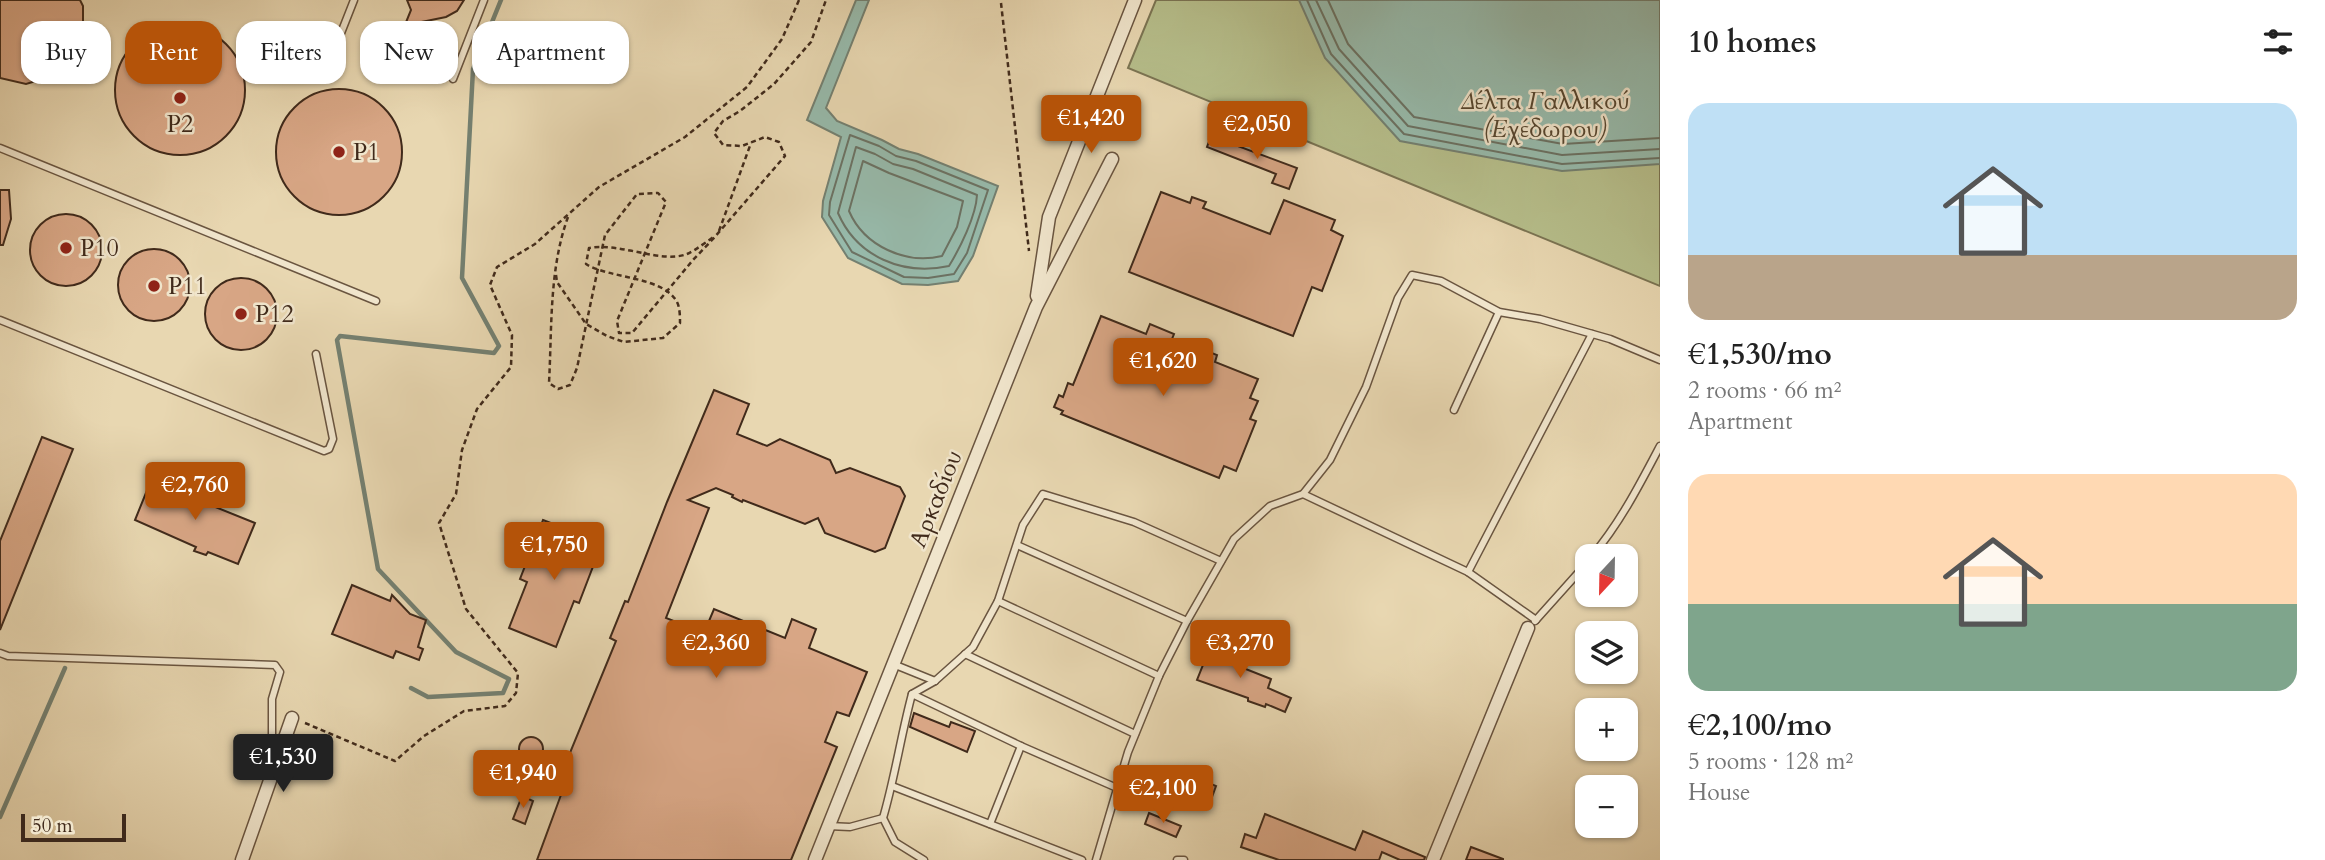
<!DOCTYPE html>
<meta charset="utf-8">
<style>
body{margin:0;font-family:Cardo,serif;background:#f6f6f6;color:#222;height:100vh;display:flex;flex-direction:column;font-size:26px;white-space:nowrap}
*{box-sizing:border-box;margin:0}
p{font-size:23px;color:#767676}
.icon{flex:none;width:38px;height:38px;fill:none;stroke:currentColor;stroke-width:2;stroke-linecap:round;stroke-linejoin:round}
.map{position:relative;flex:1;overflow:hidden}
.panel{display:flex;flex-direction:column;background:#fff;width:665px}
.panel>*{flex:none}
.guide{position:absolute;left:21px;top:21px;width:665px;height:63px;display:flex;gap:14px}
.needle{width:46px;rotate:202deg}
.tools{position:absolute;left:1575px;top:544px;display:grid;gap:14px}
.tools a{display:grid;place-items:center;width:63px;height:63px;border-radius:14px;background:#fff;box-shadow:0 2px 5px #0004;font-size:35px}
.scale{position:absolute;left:21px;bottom:18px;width:105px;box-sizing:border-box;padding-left:7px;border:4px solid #402a1b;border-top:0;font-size:19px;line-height:24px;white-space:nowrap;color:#402a1b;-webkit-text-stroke:5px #f0e5cc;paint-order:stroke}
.price{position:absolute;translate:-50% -60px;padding:0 16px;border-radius:7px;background:#b45309;color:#fff;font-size:23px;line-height:46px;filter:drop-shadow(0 2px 4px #0008)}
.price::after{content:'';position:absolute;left:50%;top:42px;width:21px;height:16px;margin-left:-10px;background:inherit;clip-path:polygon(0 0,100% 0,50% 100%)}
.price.selected{background:#222;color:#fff}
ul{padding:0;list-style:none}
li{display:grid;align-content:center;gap:14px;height:371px;padding:0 28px}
li span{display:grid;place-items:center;height:217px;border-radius:21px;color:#555}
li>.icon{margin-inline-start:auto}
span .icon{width:126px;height:126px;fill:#fffc;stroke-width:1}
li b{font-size:30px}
h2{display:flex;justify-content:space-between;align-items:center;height:84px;padding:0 28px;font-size:30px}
.chip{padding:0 24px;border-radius:21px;background:#fff;box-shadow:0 2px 5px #0004;font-size:24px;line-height:63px}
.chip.selected{background:#b45309;color:#fff}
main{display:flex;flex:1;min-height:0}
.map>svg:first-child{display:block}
.green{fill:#b6be8b;stroke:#7b7453;stroke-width:2}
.water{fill:#97baab;stroke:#748071;stroke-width:2}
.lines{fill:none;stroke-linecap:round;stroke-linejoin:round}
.shore{stroke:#6c7263;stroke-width:2}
.stream{stroke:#748071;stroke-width:4.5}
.building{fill:#d8a685;stroke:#402a1b;stroke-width:2}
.service-casing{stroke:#6a5540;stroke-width:9}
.minor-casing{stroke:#6a5540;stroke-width:15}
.path{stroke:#402a1b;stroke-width:2.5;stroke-dasharray:5 3.5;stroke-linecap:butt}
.service{stroke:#f0e5cc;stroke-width:6}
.minor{stroke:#f0e5cc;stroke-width:12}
.poi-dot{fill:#8f2418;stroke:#f0e5cc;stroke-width:2.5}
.labels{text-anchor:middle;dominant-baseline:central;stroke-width:5;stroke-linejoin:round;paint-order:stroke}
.park-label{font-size:24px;font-style:italic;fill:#584831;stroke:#f0e5cc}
.poi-label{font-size:24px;fill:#402a1b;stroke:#f0e5cc;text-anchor:start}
.street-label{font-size:24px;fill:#402a1b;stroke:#f0e5cc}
</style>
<main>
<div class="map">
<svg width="1660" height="860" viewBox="0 0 1660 860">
<rect width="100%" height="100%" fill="#e8d7b1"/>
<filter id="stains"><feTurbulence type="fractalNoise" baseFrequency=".00286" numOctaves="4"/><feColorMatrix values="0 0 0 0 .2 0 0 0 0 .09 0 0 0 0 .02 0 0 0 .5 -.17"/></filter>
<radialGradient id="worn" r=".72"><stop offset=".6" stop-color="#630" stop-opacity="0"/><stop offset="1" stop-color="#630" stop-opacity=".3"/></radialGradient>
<!-- green -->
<path class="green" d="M1156,0H1660V286L1128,68Z"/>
<!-- water -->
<g class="water">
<path d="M856,0H869L826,108L837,121L882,140L899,149L918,154L998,186L973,256L958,281L928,285L902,284L848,258L822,217L823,201L841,137L807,120Z"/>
<path d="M1299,0H1660V164L1562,171L1400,141L1325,58Z"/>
</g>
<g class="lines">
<!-- shore -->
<g class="shore">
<path d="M1307,0L1331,54L1404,134L1562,164L1660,158"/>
<path d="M1316,0L1339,49L1408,126L1562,155L1660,149"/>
<path d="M1328,0L1348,44L1414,117L1563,144L1660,138"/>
<path d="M850,135L879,146L896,156L916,161L988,190L967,253L954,274L928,278L904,277L852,252L829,215L830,202Z"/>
<path d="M856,147L875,154L893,164L913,169L977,195C976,216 960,248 949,266C903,276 857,257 838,213Z"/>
<path d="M863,161L889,173L963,201L957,227L942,256C906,265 864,246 849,211Z"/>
</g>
<!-- stream -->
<g class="stream">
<path d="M411,688L428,697L503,693L509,679L456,652L378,569L337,340L340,336L494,353L499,346L462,278L473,69L501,0"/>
<path d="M0,817L65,668"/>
</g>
</g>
<!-- building -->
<g class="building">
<path d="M0,0H80L83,6V37L72,60L56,75L26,84L0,78Z"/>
<path d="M407,0H464L457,11L446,17L411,24L452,41L443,62L398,42L411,10Z"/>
<circle cx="180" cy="90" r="65"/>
<circle cx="339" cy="152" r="63"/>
<path d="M1211,136L1297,168L1289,189L1272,183L1276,174L1207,147Z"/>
<path d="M0,190H9L11,219L3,245H0Z"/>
<path d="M1161,192L1190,203L1192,197L1206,202L1203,208L1270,234L1284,200L1335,220L1331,230L1343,236L1322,291L1312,287L1293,336L1129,272Z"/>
<circle cx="66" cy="250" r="36"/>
<circle cx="154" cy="285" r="36"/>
<circle cx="241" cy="314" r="36"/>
<path d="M1101,316L1146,334L1150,324L1174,334L1170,344L1202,356L1204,350L1217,355L1215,362L1258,379L1250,398L1258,401L1250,419L1256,421L1236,471L1224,466L1219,478L1061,414L1063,411L1054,407L1059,395L1063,397L1068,383L1073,385Z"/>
<path d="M714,390L749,404L737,434L767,446L780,439L830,460L836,473L850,468L900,487L905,496L885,548L875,552L825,533L818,518L805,524L743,500L742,502L732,497L733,495L716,488L688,500L709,508L666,618L704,633L714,609L785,638L792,619L816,629L809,648L867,672L849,716L837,712L825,742L837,747L791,860H537L565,784L558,782L616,641L610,638L625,601L628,602L667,502Z"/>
<path d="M42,437L73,449L0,630V541Z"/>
<path d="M152,478L194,495L193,498L255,523L238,564L208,552L206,555L194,551L196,547L135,520Z"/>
<path d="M543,520L602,543L579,603L574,601L556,647L509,628L527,582L520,579Z"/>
<path d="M352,585L390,601L392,595L410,614L426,620L418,647L423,649L419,660L396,651L393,658L332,634Z"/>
<path d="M1211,645L1237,656L1233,664L1271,679L1268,688L1291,698L1285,712L1266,704L1265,707L1248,701V698L1197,680Z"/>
<path d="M914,713L949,727L951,722L975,731L967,752L910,727Z"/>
<circle cx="531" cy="749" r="12"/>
<path d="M1174,769L1216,786L1212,797L1183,785L1181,790L1168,785Z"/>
<path d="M522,796L533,801L525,824L513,819Z"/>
<path d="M1149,813L1181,826L1176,837L1145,824Z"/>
<path d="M1265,814L1355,850L1363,831L1425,857L1424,860H1400L1382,852L1379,860H1279L1241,847L1245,834L1256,838Z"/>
<path d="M1471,847L1503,859V860H1466Z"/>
</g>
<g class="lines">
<defs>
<g id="service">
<path d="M341,33L354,0"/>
<path d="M453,79L484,0"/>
<path d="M0,148L376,301"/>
<path d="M0,320L324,451L329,449L333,439L316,354"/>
<path d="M1454,410L1499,312"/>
<path d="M1303,494L1468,572L1536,620"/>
<path d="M1017,545L1187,621"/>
<path d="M1592,556C1620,523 1640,484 1660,446"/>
<path d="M1468,572L1592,334"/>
<path d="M998,601L1159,676"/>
<path d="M1535,621L1587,563"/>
<path d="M0,653L8,656L275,665L280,672L272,699V762"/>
<path d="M965,654L1135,734"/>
<path d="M893,664L935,681"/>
<path d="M912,694L1021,746L1117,788"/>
<path d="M892,786L1082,860"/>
<path d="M990,824L1021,746"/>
<path d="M828,826L850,827L883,818"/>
<path d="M924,860L895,842L883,818C895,777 901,735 912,694L935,681L973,647L998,601L1023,525L1043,494L1134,522L1221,561"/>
<path d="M1096,860L1128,752L1159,676L1187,621L1234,539L1270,506L1303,494L1330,460L1366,387L1398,298L1412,275L1441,281L1499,312L1540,319L1610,339L1660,360"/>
<path d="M1177,860H1184"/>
</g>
<g id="minor">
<path d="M1037,296L1049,217L1135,0"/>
<path d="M242,860L292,718"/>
<path d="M815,860L1036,307L1112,159"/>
<path d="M1433,860L1528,628"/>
</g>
</defs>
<!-- service casing -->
<use href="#service" class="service-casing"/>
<!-- minor casing -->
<use href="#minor" class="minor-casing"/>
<!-- path -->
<g class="path">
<path d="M1001,3L1029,251"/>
<path d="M568,217C549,269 552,328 549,383L558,389L570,385L577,368L605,235L637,194L658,193L666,202L617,321L619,333H632L693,260L713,239L785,156L779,142L765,137L742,146L723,145L714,133L723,121L740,111L774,84L811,42L826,0"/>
<path d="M719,231L751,143"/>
<path d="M556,275L557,282L586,324L607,336L624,342L663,338L680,323C680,317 680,308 677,302C663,276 610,279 586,264L589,248C620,242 661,264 687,254C696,250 706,242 715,236"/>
<path d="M305,723L395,761L424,736L464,711L505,706L516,693L518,673L466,609L439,523L456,494L462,450L477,409L511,367L512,335L490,285L497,267L535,244L599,187L685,137L747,87L782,39L799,0"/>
</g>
<!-- service -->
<use href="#service" class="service"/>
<!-- minor -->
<use href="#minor" class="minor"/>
</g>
<!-- markers -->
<g class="poi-dot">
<circle cx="180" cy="98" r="7"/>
<circle cx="339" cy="152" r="7"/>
<circle cx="66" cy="248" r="7"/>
<circle cx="154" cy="286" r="7"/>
<circle cx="241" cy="314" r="7"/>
</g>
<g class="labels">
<!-- park labels -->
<g class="park-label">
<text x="1545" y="101">Δέλτα Γαλλικού<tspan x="1545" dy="28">(Εχέδωρου)</tspan></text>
</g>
<!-- poi labels -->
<g class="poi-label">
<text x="180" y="124" text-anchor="middle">P2</text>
<text x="353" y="152">P1</text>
<text x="80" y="248">P10</text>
<text x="168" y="286">P11</text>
<text x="255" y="314">P12</text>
</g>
<!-- street labels -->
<g class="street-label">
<text transform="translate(936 499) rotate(-68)">Αρκαδίου</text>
</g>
</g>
<rect width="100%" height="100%" filter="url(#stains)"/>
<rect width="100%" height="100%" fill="url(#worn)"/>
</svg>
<div class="tools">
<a><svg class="needle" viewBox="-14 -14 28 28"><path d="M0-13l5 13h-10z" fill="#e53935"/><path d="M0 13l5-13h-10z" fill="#767676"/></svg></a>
<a><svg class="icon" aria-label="layers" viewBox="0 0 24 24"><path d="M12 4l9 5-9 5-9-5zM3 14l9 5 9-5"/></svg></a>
<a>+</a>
<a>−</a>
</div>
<div class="scale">50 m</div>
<b class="price" style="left:1091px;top:155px">€1,420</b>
<b class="price" style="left:1257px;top:161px">€2,050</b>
<b class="price" style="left:1163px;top:398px">€1,620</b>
<b class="price" style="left:195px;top:522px">€2,760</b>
<b class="price" style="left:554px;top:582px">€1,750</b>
<b class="price" style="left:716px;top:680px">€2,360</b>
<b class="price" style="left:1240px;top:680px">€3,270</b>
<b class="price selected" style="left:283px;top:794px">€1,530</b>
<b class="price" style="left:523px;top:810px">€1,940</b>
<b class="price" style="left:1163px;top:825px">€2,100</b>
<div class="guide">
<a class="chip">Buy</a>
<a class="chip selected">Rent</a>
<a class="chip">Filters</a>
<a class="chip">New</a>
<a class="chip">Apartment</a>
</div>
</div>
<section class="panel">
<h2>10 homes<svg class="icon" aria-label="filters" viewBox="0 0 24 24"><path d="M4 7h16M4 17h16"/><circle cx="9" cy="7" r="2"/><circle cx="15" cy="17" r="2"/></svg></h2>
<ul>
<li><span style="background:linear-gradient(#bfe0f5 70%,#b9a48a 0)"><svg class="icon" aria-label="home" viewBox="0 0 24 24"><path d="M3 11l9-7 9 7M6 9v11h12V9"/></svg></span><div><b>€1,530/mo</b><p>2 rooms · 66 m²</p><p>Apartment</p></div></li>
<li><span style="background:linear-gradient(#ffd9b3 60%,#7fa58c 0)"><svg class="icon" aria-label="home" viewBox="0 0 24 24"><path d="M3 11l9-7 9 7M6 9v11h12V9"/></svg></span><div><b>€2,100/mo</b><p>5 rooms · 128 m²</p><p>House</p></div></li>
</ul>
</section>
</main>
